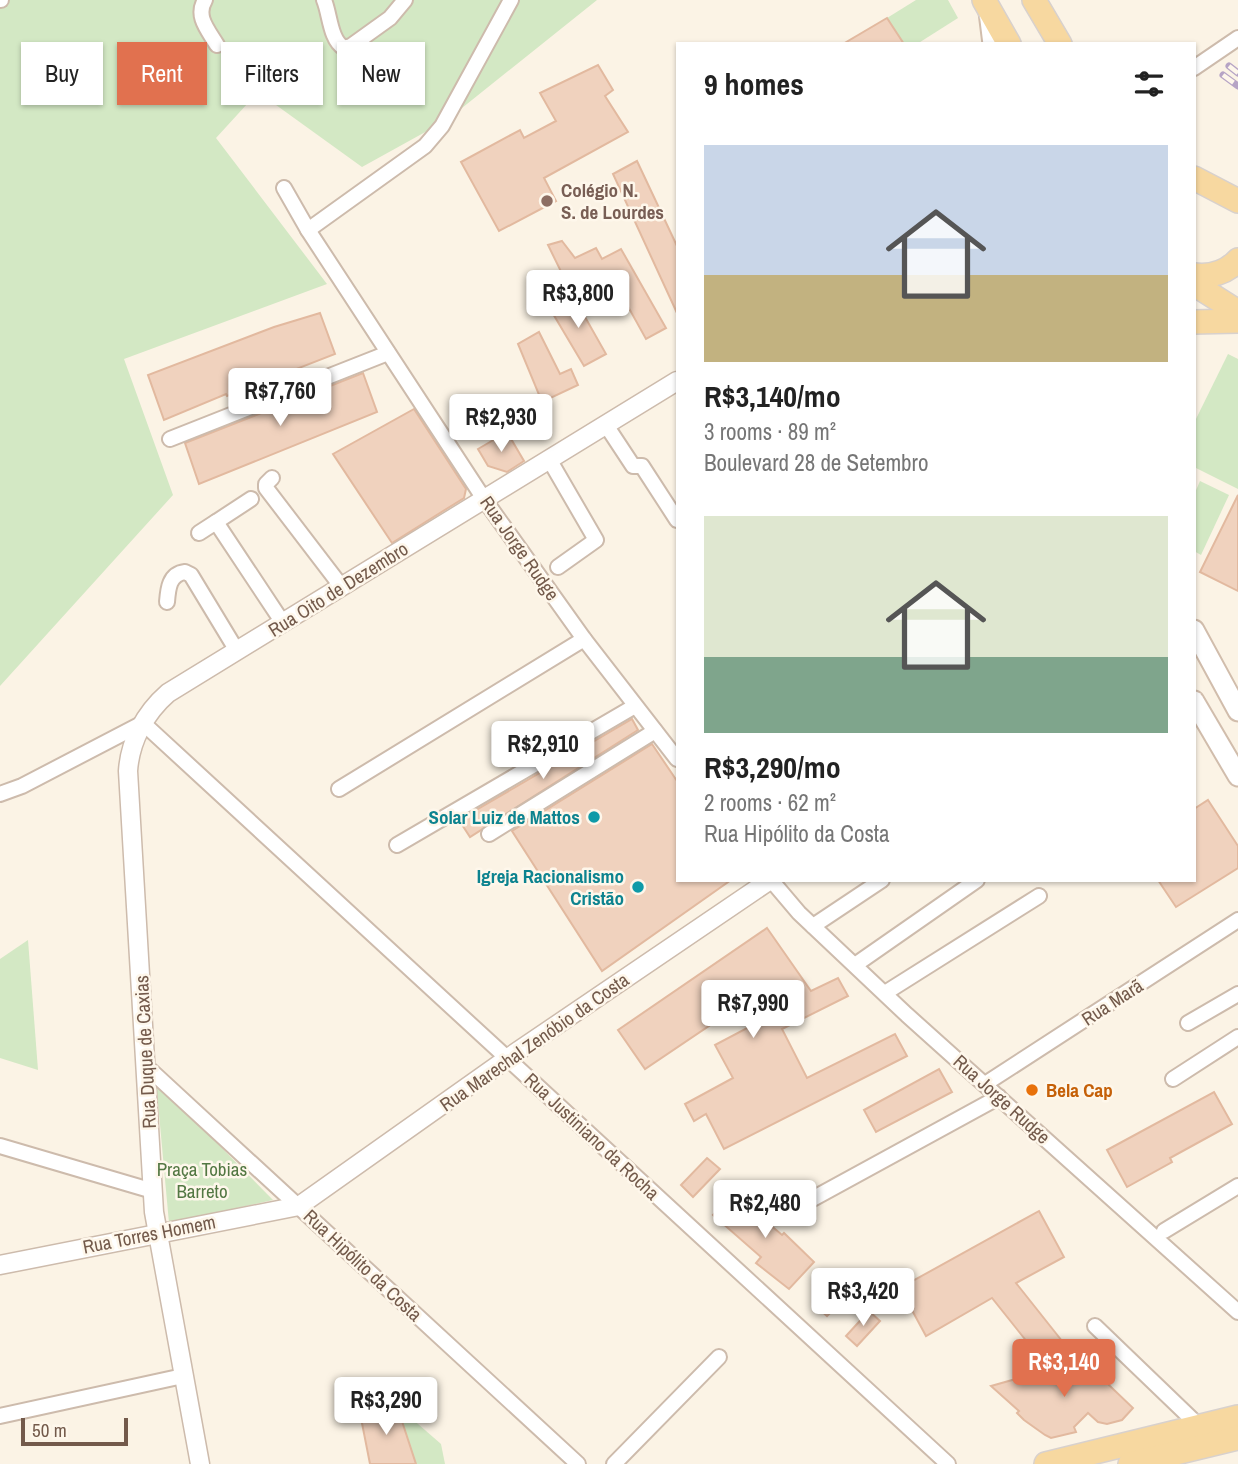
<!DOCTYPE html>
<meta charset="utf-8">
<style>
body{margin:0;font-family:"Archivo Narrow",sans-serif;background:#f2f2f2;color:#222;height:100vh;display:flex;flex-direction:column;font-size:26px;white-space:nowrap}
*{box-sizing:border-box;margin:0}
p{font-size:23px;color:#767676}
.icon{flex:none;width:38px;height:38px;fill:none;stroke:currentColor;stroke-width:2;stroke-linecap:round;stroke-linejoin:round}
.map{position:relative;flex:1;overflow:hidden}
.side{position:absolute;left:676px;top:42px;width:520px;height:840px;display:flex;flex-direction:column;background:#fff;border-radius:0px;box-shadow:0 2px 5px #0004}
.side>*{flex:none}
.banner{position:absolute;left:21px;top:42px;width:550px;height:63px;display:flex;gap:14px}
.scale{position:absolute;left:21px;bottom:18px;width:107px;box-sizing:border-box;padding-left:7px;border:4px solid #735a4b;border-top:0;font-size:19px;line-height:24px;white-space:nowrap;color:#735a4b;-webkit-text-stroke:5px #fef7eb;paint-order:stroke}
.price{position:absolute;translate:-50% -60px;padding:0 16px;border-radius:7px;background:#fff;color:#222;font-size:23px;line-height:46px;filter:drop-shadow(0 2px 4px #0008)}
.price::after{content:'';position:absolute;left:50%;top:42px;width:21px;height:16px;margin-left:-10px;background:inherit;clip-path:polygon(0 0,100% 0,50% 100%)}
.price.on{background:#e1714f;color:#fff}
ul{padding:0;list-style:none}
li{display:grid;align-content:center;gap:14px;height:371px;padding:0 28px}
li span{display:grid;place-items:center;height:217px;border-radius:0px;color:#555}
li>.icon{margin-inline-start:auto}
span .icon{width:126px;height:126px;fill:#fffc;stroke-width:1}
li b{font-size:30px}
h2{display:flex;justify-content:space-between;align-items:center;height:84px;padding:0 28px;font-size:30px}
.chip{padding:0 24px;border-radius:0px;background:#fff;box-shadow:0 2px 5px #0004;font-size:24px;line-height:63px}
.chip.on{background:#e1714f;color:#fff}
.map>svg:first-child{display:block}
.green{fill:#d3e8c4}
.building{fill:#f0d2be;stroke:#e2b99f;stroke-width:2}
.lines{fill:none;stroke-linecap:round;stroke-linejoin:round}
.minor-casing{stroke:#cdbbac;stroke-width:18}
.tertiary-casing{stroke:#cdbbac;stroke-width:21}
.secondary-casing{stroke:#d1bdac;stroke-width:23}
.primary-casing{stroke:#d8d1cd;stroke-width:26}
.minor{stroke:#fff;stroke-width:14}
.tertiary{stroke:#fff;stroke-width:18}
.secondary{stroke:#fff;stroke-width:19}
.primary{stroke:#f7d8a0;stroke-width:23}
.rail-casing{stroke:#b6a4c5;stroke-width:7}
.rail{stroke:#fef7eb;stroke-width:4.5;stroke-dasharray:13;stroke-linecap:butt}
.education-dot{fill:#8d6e63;stroke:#fef7eb;stroke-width:2.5}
.culture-dot{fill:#0f9aa8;stroke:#fef7eb;stroke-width:2.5}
.food-dot{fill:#e8710a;stroke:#fef7eb;stroke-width:2.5}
.labels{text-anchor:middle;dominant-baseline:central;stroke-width:5;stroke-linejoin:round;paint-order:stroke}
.education-label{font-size:19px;font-weight:bold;fill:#785e54;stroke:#fef7eb;text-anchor:start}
.street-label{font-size:19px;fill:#735a4b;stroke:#fef7eb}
.culture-label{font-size:19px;font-weight:bold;fill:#0d838f;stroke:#fef7eb;text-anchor:end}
.food-label{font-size:19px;font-weight:bold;fill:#c56008;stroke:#fef7eb;text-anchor:start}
.park-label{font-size:19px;fill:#537843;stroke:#fef7eb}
</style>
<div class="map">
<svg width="1238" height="1464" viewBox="0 0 1238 1464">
<rect width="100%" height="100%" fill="#fbf3e5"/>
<!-- green -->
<g class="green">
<path d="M0,0H597L447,120L362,167L258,92L216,138L327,284L124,359L173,495L0,686Z"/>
<path d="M916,0H948L958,18L917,44H904L887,18Z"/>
<path d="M1228,354L1238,359V489L1194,467V423Z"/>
<path d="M1200,481L1229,495L1201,555L1194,551V495Z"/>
<path d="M28,940L38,1070L0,1058V959Z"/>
<path d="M156,1081L273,1200L169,1223Z"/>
<path d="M364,1377L441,1444L445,1464H370L354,1387Z"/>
</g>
<!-- building -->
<g class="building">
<path d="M887,18L904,44H843Z"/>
<path d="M598,65L613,90L605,96L628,132L544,178L556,201L499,231L461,162L520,130L524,138L556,121L540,93Z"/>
<path d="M637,161L677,246V313L613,174Z"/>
<path d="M562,241L575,258L596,248L602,259L621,249L666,328L646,339L610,274L572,294L548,245Z"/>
<path d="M572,294L606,354L584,366L549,307Z"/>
<path d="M320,313L335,354L227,396L226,394L164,420L148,375L274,327Z"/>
<path d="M539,332L560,374L571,369L578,385L542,402L518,344Z"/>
<path d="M363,373L377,412L199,484L185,443Z"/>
<path d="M414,409L466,489L464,498L392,543L333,454Z"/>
<path d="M507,432L524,461L507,472L488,466L478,449Z"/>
<path d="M1238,495V591L1200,572Z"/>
<path d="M632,719L638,730L470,837L459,820Z"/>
<path d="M652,744L677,781V880H731L602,971L512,831Z"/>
<path d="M1208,800L1238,846V868L1176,907L1158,880H1194V809Z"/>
<path d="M767,928L811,991L838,978L848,996L782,1029L807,1078L895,1034L907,1056L724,1149L706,1114L694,1121L685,1104L733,1078L715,1045L766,1018L752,997L645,1069L618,1030Z"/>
<path d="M939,1069L952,1092L876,1132L864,1110Z"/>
<path d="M1214,1092L1232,1124L1170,1158L1172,1162L1127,1187L1107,1150Z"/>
<path d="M707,1158L720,1169L693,1197L681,1185Z"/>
<path d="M736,1192L751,1207L760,1198L770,1208L761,1217L782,1235L784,1233L814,1262L789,1289L756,1263L761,1257L713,1215Z"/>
<path d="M1039,1211L1064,1257L1016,1283L1066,1346L1044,1363L992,1298L926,1336L900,1288Z"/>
<path d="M836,1288L846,1297L827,1316L817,1307Z"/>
<path d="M869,1311L880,1321L857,1346L846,1336Z"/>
<path d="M1076,1362L1078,1365L1086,1363L1133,1408L1122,1420L1107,1424L1098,1422L1088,1413L1074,1427L1076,1432L1051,1438L1045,1435L1024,1420L1017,1413L1019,1411L991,1386Z"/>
<path d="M397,1406L416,1464H370L360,1413Z"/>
</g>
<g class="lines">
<defs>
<g id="minor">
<path d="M0,0H1"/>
<path d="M205,0C195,16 208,30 217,45"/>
<path d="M324,0C330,14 330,40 344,48L351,46L390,18L405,0"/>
<path d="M1194,68L1238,38"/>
<path d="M284,188L308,230L484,499L584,639L677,759"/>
<path d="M308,230L425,146L442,126L511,0"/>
<path d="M606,425L633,466H642L677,520"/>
<path d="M170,439L388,353"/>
<path d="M549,459L596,540L558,567"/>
<path d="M272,478L266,484V488L341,586"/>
<path d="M251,499L216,522L283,623"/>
<path d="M199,533L216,522"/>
<path d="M167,602C168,589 169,574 185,572L191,575L237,651"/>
<path d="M339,789L584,639"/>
<path d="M0,794L22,786L143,723L948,1464"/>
<path d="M489,834L655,731"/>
<path d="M397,845L635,706"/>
<path d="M771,880L799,913L907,1015L1238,1312"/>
<path d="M813,926L882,880"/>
<path d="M855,965L977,880"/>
<path d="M885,993L1039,896"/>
<path d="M1188,1023L1238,994"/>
<path d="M147,1067L578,1464"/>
<path d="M1173,1079L1238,1037"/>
<path d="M985,1084L1238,920"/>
<path d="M0,1146L153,1191"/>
<path d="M805,1203L999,1097"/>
<path d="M1164,1231L1238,1186"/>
<path d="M1095,1326L1199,1426L1201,1431"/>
<path d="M0,1416L183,1376"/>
<path d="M614,1464L719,1357"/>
</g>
<g id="tertiary">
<path d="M0,1265L299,1206L508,1058L770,880"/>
<path d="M200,1464L154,1212L128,771C130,741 145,713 168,693L677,381"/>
</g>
<g id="secondary">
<path d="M989,12L993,44"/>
<path d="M1194,630L1238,711"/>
<path d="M1194,701L1238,776"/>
</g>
<g id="primary">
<path d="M984,0L1009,44"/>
<path d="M1034,0L1060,44"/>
<path d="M1194,178L1238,201"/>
<path d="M1194,275C1211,277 1226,273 1238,260"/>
<path d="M1194,284L1238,312"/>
<path d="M1194,322L1238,321"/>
<path d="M1046,1464L1238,1417"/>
<path d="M1130,1464L1238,1438"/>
</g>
</defs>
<!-- minor casing -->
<use href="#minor" class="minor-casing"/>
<!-- tertiary casing -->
<use href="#tertiary" class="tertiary-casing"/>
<!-- secondary casing -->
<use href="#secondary" class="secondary-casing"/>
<!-- primary casing -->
<use href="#primary" class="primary-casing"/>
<!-- minor -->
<use href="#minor" class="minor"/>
<!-- tertiary -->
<use href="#tertiary" class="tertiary"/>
<!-- secondary -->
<use href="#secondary" class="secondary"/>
<!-- primary -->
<use href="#primary" class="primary"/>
<defs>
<g id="rail">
<path d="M1229,66L1238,73"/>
<path d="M1223,75L1238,86"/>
</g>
</defs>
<!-- rail casing -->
<use href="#rail" class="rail-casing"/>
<!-- rail -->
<use href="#rail" class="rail"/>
</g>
<!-- markers -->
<circle class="education-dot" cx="547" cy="201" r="7"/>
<g class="culture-dot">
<circle cx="594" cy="817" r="7"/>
<circle cx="638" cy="887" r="7"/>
</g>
<circle class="food-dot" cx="1032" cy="1090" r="7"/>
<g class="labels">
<!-- education labels -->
<g class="education-label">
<text x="561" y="190">Colégio N.<tspan x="561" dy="22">S. de Lourdes</tspan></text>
</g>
<!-- street labels -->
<g class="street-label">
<text transform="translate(520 548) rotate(55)">Rua Jorge Rudge</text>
<text transform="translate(338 589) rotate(-32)">Rua Oito de Dezembro</text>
<text transform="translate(1112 1002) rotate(-33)">Rua Marã</text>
<text transform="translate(534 1042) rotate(-35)">Rua Marechal Zenóbio da Costa</text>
<text transform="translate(145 1052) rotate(-93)">Rua Duque de Caxias</text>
<text transform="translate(1002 1099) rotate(42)">Rua Jorge Rudge</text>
<text transform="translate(592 1136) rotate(43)">Rua Justiniano da Rocha</text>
<text transform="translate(149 1234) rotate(-11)">Rua Torres Homem</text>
<text transform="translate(363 1265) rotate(43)">Rua Hipólito da Costa</text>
</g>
<!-- culture labels -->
<g class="culture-label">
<text x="580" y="817">Solar Luiz de Mattos</text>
<text x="624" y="876">Igreja Racionalismo<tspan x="624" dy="22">Cristão</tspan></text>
</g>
<!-- food labels -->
<g class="food-label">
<text x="1046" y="1090">Bela Cap</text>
</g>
<!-- park labels -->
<g class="park-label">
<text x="202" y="1169">Praça Tobias<tspan x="202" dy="22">Barreto</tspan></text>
</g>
</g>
</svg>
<div class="scale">50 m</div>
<b class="price" style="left:578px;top:330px">R$3,800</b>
<b class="price" style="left:280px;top:428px">R$7,760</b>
<b class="price" style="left:501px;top:454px">R$2,930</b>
<b class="price" style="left:543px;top:781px">R$2,910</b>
<b class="price" style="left:753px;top:1040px">R$7,990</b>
<b class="price" style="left:765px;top:1240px">R$2,480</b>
<b class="price" style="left:863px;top:1328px">R$3,420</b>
<b class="price on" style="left:1064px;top:1399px">R$3,140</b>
<b class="price" style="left:386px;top:1437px">R$3,290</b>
<div class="banner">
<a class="chip">Buy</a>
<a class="chip on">Rent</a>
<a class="chip">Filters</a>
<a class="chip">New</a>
</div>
<section class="side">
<h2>9 homes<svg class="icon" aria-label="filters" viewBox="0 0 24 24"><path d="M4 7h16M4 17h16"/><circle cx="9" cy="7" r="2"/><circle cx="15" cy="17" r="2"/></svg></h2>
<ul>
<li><span style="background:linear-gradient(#c9d6e8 60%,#c2b280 0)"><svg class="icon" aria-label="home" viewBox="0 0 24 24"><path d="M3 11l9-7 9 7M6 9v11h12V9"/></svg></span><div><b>R$3,140/mo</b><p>3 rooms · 89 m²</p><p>Boulevard 28 de Setembro</p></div></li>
<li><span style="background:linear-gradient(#dfe7d0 65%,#7fa58c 0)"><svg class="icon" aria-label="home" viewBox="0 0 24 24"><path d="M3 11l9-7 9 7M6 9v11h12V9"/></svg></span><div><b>R$3,290/mo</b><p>2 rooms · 62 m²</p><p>Rua Hipólito da Costa</p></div></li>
</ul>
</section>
</div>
